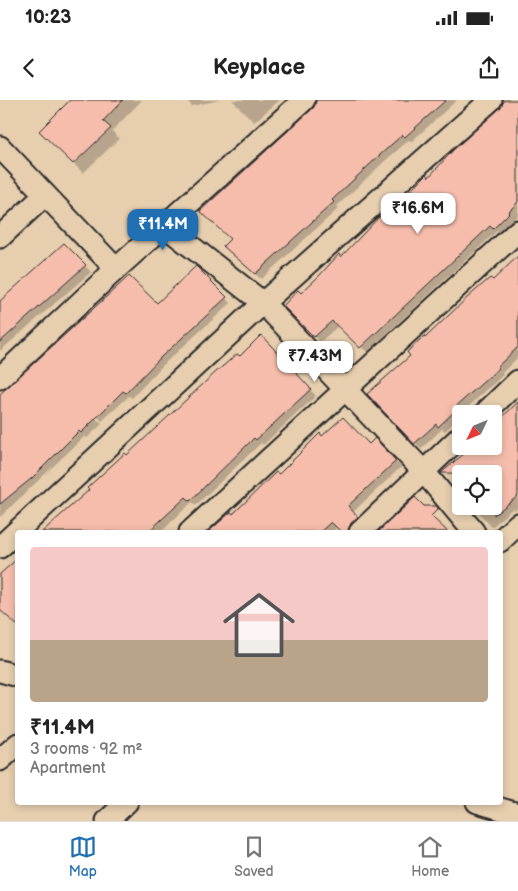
<!DOCTYPE html>
<meta charset="utf-8">
<style>
body{margin:0;font-family:"Balsamiq Sans",sans-serif;background:#f6f6f6;color:#222;height:100vh;display:flex;flex-direction:column;font-size:19px;white-space:nowrap}
*{box-sizing:border-box;margin:0}
p{font-size:16px;color:#767676}
.icon{flex:none;width:28px;height:28px;fill:none;stroke:currentColor;stroke-width:2;stroke-linecap:round;stroke-linejoin:round}
.map{position:relative;flex:1;overflow:hidden}
.details{position:absolute;left:15px;top:430px;width:488px;height:275px;display:flex;flex-direction:column;background:#fff;border-radius:5px;box-shadow:0 2px 8px #0003}
.details>*{flex:none}
.needle{width:32px;rotate:227deg}
.fabs{position:absolute;left:452px;top:305px;display:grid;gap:10px}
.fabs a{display:grid;place-items:center;width:50px;height:50px;border-radius:5px;background:#fff;box-shadow:0 2px 8px #0003;font-size:25px}
.price{position:absolute;translate:-50% -42px;padding:0 11px;border-radius:10px;background:#fff;color:#222;font-size:16px;line-height:32px;filter:drop-shadow(0 1px 2px #0008)}
.price::after{content:'';position:absolute;left:50%;top:30px;width:15px;height:11px;margin-left:-8px;background:inherit;clip-path:polygon(0 0,100% 0,50% 100%)}
.price.on{background:#1f6fb2;color:#fff}
ul{padding:0;list-style:none}
li{display:grid;align-content:center;gap:10px;height:265px;padding:0 15px}
li+li{border-top:1px solid #e0e0e0}
li span{display:grid;place-items:center;height:155px;border-radius:5px;color:#555}
li>.icon{margin-inline-start:auto}
span .icon{width:90px;height:90px;fill:#fffc;stroke-width:1}
li b{font-size:21px}
.status{display:flex;justify-content:space-between;align-items:center;height:35px;padding:0 25px;background:#fff;direction:ltr}
.status svg{height:14px;fill:currentColor}
header{display:flex;justify-content:space-between;align-items:center;height:65px;padding:0 15px;background:#fff;font-size:22px;font-weight:700}
.tabs{display:flex;justify-content:space-around;align-items:center;height:70px;border-top:1px solid #e0e0e0;background:#fff;font-size:14px;color:#767676}
.tabs a{display:grid;justify-items:center;gap:2px}
.tabs .on{color:#1f6fb2}
.map>svg:first-child{display:block}
.shadow{fill:#0003}
.building{fill:#f6bdac;stroke:#2b2b2b}
.lines{fill:none;stroke-linecap:round;stroke-linejoin:round}
.minor-casing{stroke:#2b2b2b;stroke-width:25}
.minor{stroke:#e6ceaf;stroke-width:21}
</style>
<div class="status"><b>10:23</b><svg viewBox="0 0 49 12"><path d="M0 12V9h3v3zM5 12V6h3v6zM10 12V3h3v9zM15 12V0h3v12zM26 1h20v11H26zM47 4h2v5h-2z"/></svg></div>
<header><svg class="icon" aria-label="back" viewBox="0 0 24 24"><path d="M15 5l-7 7 7 7"/></svg>Keyplace<svg class="icon" aria-label="share" viewBox="0 0 24 24"><path d="M12 15V3M7 8l5-5 5 5M5 13v7h14v-7"/></svg></header>
<div class="map">
<svg width="518" height="721" viewBox="0 0 518 721">
<rect width="100%" height="100%" fill="#e6ceaf"/>
<filter id="ink" filterUnits="userSpaceOnUse"><feTurbulence type="fractalNoise" baseFrequency=".02" numOctaves="2"/><feDisplacementMap in="SourceGraphic" scale="10" xChannelSelector="R" yChannelSelector="G"/><feConvolveMatrix kernelMatrix="1 2 1 2 8 2 1 2 1" color-interpolation-filters="sRGB"/></filter>
<g filter="url(#ink)">
<!-- shadow -->
<g class="shadow">
<path d="M71,0H142L112,31L119,39L83,73L41,31Z"/>
<path d="M186,0H220L192,6Z"/>
<path d="M232,0H280L254,22Z"/>
<path d="M320,0H457L411,42L409,40L386,60L337,106L339,108L261,179L230,152L232,139Z"/>
<path d="M507,0H518V115L499,133L497,131L367,252L338,226L320,242L285,206L301,194L404,99L429,79L500,10Z"/>
<path d="M64,145L91,172L0,251V202Z"/>
<path d="M518,158V257L502,273L503,275L458,316L460,317L445,331L442,329L421,349L369,295L412,256L425,240Z"/>
<path d="M196,168L231,203L166,262L132,298L129,296L102,321L92,311L90,313L102,324L87,338L85,336L0,417V296L157,205Z"/>
<path d="M267,243L316,296L263,345L261,343L196,405L192,402L161,432H46L125,355L127,357L240,258Z"/>
<path d="M518,302V407L515,410L513,408L492,427L472,406H494V374H461V385L448,368L494,346V326Z"/>
<path d="M322,337L369,345L375,340L401,367L352,413L363,423L355,432H343L337,427L332,432H210Z"/>
<path d="M415,399L447,432H379Z"/>
</g>
<!-- building -->
<g class="building">
<path d="M70,0H123L103,21L111,28L73,64L39,31Z"/>
<path d="M316,0H446L405,37L402,35L381,54L332,100L334,102L255,174L223,146L230,139L200,111L312,9Z"/>
<path d="M505,0H518V102L508,112L509,113L493,129L490,126L360,248L332,221L314,237L283,206L298,190L301,193L319,176L339,154L341,157L380,116L403,95L404,97L427,74L429,77L454,49L499,9Z"/>
<path d="M64,143L86,165L0,242V201Z"/>
<path d="M518,156V247L497,267L499,268L453,309L455,311L438,327L436,324L414,344L367,294L410,256L407,252L424,236L425,238L467,198L490,178L493,180Z"/>
<path d="M196,166L227,197L161,257L126,293L123,291L81,333L79,331L32,378L0,404V294L129,176L157,203Z"/>
<path d="M261,235L311,289L256,340L254,338L190,401L186,397L148,432H42L89,390L87,388L125,353L127,355L216,272L237,254L240,256Z"/>
<path d="M518,302V396L494,415V374L441,373L473,346H494V325Z"/>
<path d="M343,317L369,344L375,338L396,361L348,406L358,417L351,423L348,432H341L331,422L320,432H208L231,412L233,414L276,372L279,374L320,333L322,336Z"/>
<path d="M415,397L424,406H436L438,409L431,416L448,432H378Z"/>
<path d="M18,458V526L0,510V474Z"/>
</g>
<g class="lines">
<defs>
<g id="minor">
<path d="M0,47L116,169"/>
<path d="M165,126L263,203L424,372L474,432"/>
<path d="M0,137L45,95"/>
<path d="M0,278L116,169L304,0"/>
<path d="M484,314L518,281"/>
<path d="M190,432L518,131"/>
<path d="M360,432L461,336"/>
<path d="M500,441L518,424"/>
<path d="M0,447L263,203L491,0"/>
<path d="M0,571L18,576"/>
<path d="M0,660L18,644"/>
<path d="M477,702L518,714"/>
<path d="M107,721L127,702"/>
</g>
</defs>
<!-- minor casing -->
<use href="#minor" class="minor-casing"/>
<!-- minor -->
<use href="#minor" class="minor"/>
</g>
</g>
</svg>
<div class="fabs">
<a><svg class="needle" viewBox="-14 -14 28 28"><path d="M0-13l5 13h-10z" fill="#e53935"/><path d="M0 13l5-13h-10z" fill="#767676"/></svg></a>
<a><svg class="icon" aria-label="locate" viewBox="0 0 24 24"><circle cx="12" cy="12" r="6"/><path d="M12 2v4M12 18v4M2 12h4M18 12h4"/></svg></a>
</div>
<b class="price" style="left:418px;top:135px">₹16.6M</b>
<b class="price on" style="left:163px;top:151px">₹11.4M</b>
<b class="price" style="left:315px;top:283px">₹7.43M</b>
<section class="details">
<ul>
<li><span style="background:linear-gradient(#f6c9c9 60%,#b9a48a 0)"><svg class="icon" aria-label="home" viewBox="0 0 24 24"><path d="M3 11l9-7 9 7M6 9v11h12V9"/></svg></span><div><b>₹11.4M</b><p>3 rooms · 92 m²</p><p>Apartment</p></div></li>
</ul>
</section>
</div>
<nav class="tabs">
<a class="on"><svg class="icon" aria-label="map" viewBox="0 0 24 24"><path d="M3 6l6-2 6 2 6-2v14l-6 2-6-2-6 2zM9 4v14M15 6v14"/></svg>Map</a>
<a><svg class="icon" aria-label="saved" viewBox="0 0 24 24"><path d="M7 4h10v16l-5-4-5 4z"/></svg>Saved</a>
<a><svg class="icon" aria-label="home" viewBox="0 0 24 24"><path d="M3 11l9-7 9 7M6 9v11h12V9"/></svg>Home</a>
</nav>
